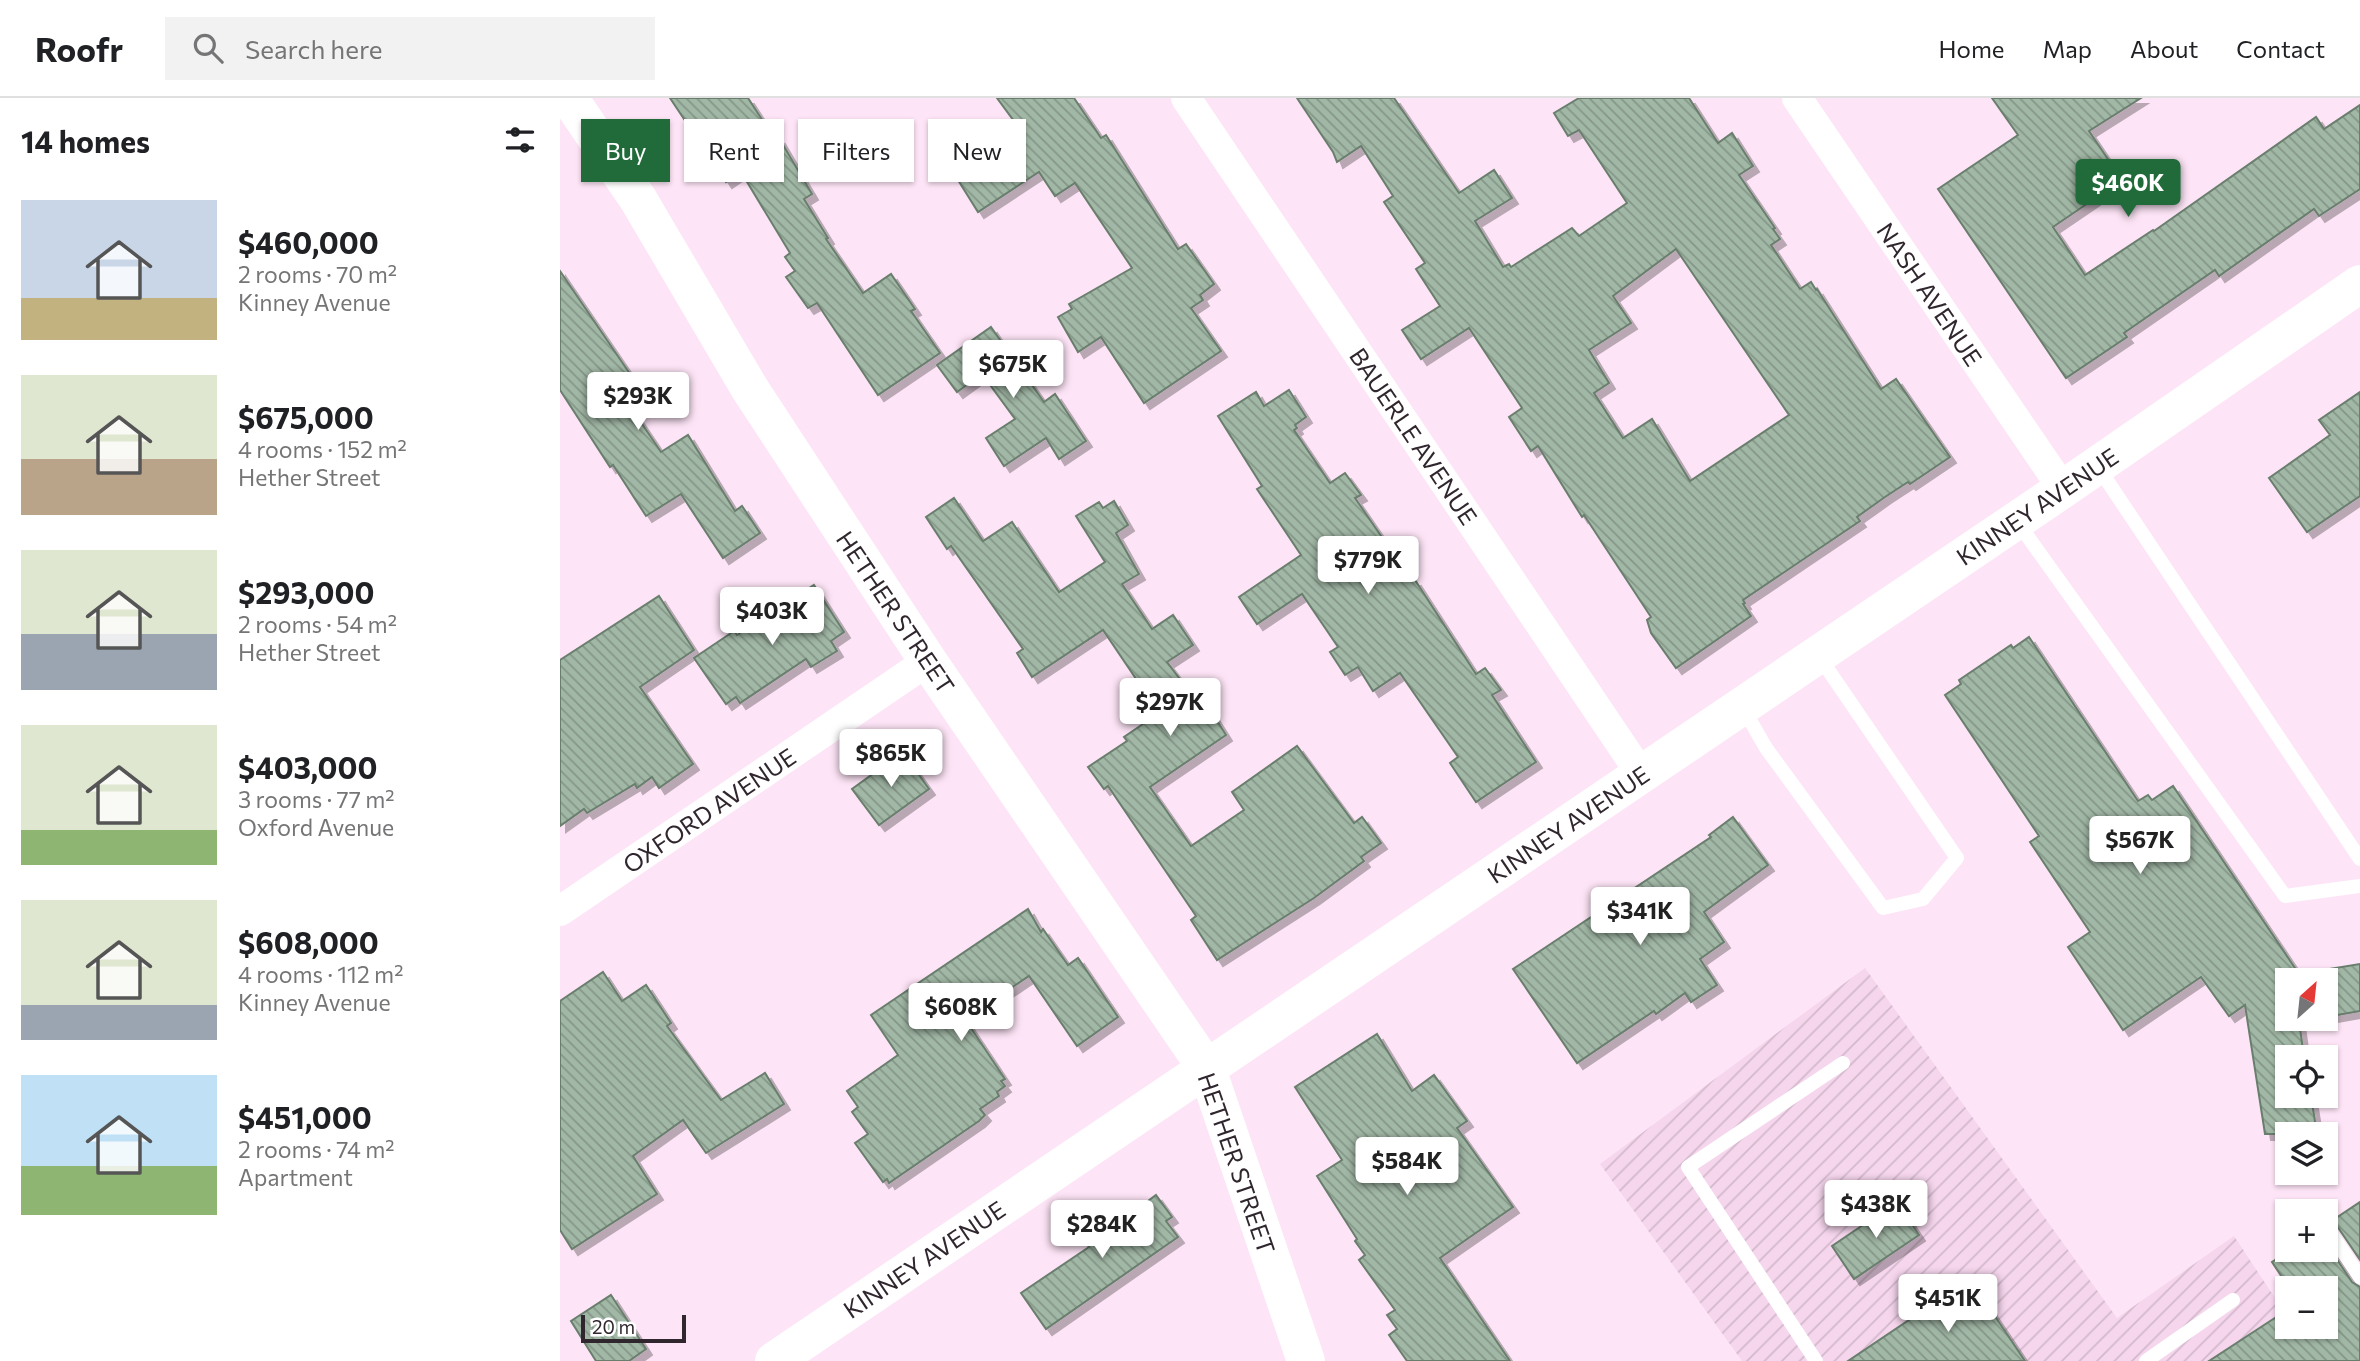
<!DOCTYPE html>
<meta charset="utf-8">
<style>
body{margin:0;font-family:Commissioner,sans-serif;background:#f2f2f2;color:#202124;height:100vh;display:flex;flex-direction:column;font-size:26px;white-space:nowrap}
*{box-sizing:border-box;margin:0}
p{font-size:23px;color:#757577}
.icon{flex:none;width:38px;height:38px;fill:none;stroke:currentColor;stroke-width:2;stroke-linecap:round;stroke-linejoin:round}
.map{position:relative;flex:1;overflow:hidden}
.drawer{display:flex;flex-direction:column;background:#fff;width:560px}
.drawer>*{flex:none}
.banner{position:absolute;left:21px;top:21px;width:665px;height:63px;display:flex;gap:14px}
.needle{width:46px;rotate:27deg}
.fabs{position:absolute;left:1715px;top:870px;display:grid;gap:14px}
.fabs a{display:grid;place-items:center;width:63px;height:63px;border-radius:0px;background:#fff;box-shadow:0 2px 5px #0004;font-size:35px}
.scale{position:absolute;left:21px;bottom:18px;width:105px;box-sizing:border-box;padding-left:7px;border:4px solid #30272e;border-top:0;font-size:19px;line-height:24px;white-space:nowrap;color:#30272e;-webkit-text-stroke:5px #fff;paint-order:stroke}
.price{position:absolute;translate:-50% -60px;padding:0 16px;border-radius:7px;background:#fff;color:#222;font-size:23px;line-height:46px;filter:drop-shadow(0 2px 4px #0008)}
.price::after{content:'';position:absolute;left:50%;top:42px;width:21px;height:16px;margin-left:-10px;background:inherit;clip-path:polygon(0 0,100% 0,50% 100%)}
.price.on{background:#216b3a;color:#fff}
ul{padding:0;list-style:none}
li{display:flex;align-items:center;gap:21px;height:175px;padding:0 21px}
li span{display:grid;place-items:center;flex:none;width:196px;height:140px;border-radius:0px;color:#555}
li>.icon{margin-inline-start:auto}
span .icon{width:84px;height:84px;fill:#fffc;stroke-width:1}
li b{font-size:30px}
h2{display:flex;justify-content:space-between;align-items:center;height:84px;padding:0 21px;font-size:30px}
.tag{padding:0 24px;border-radius:0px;background:#fff;box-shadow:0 2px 5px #0004;font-size:24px;line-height:63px}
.tag.on{background:#216b3a;color:#fff}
header{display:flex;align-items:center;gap:42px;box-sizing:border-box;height:98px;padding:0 35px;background:#fff;border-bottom:2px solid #e0e0e0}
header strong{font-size:33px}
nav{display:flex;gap:38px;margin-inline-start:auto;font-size:24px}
.search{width:490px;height:63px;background:#f2f2f2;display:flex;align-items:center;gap:18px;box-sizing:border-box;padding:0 24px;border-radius:0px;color:#757577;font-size:26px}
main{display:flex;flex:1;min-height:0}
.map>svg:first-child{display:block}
.industrial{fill:url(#industrial-furrows)}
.building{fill:url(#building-back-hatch);stroke:#697e6d;stroke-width:2;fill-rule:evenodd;filter:url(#shadow)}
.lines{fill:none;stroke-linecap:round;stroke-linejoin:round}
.lane{stroke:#fff;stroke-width:14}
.street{stroke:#fff;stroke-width:30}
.secondary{stroke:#fff;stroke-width:38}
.labels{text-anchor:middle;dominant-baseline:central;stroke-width:6;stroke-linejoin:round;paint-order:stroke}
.street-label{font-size:24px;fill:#30272e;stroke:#fff}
</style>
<header>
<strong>Roofr</strong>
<div class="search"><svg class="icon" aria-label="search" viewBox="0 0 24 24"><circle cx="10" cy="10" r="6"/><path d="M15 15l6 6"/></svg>Search here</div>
<nav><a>Home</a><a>Map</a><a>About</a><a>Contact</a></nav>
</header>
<main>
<section class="drawer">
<h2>14 homes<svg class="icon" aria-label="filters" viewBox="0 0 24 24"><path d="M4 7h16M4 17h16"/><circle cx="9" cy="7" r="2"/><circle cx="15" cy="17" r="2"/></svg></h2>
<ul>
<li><span style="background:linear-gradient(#c9d6e8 70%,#c2b280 0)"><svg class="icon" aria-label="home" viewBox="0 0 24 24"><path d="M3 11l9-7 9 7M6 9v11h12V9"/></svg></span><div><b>$460,000</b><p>2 rooms · 70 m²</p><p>Kinney Avenue</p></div></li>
<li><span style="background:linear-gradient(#dfe7d0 60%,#b9a48a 0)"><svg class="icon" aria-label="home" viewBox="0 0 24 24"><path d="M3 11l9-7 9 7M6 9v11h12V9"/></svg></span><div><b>$675,000</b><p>4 rooms · 152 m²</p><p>Hether Street</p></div></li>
<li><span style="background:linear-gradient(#dfe7d0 60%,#9aa5b1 0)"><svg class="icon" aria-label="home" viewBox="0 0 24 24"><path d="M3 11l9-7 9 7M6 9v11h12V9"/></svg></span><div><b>$293,000</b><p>2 rooms · 54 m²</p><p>Hether Street</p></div></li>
<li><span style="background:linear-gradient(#dfe7d0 75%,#8fb573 0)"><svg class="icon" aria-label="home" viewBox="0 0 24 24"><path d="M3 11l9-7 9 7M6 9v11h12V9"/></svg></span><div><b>$403,000</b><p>3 rooms · 77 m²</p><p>Oxford Avenue</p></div></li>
<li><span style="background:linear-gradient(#dfe7d0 75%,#9aa5b1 0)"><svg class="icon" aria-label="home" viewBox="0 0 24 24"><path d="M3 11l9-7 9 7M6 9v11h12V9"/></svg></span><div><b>$608,000</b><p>4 rooms · 112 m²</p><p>Kinney Avenue</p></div></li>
<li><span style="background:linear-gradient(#bfe0f5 65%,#8fb573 0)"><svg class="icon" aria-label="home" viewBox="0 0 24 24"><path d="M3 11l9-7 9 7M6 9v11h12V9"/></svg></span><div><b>$451,000</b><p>2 rooms · 74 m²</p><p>Apartment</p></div></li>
</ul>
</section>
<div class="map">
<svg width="1800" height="1263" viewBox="0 0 1800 1263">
<defs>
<pattern id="industrial-furrows" width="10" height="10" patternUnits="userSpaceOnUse" patternTransform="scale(1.75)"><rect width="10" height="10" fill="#f6d6ed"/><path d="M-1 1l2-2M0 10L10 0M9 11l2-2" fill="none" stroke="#d3b8cc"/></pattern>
<pattern id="building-back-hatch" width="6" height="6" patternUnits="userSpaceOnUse" patternTransform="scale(1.75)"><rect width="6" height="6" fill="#a2b8a6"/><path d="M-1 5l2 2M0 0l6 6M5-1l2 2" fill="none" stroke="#849688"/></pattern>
<filter id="shadow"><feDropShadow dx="6" dy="6" stdDeviation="0" flood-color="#0004"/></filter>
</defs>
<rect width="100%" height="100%" fill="#fde4f6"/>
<!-- industrial -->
<path class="industrial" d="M1305,870L1557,1220L1674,1138L1727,1218V1228L1757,1263H1182L1040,1066Z"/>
<!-- building -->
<g class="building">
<path d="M110,0H188L216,43L219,40L252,96L244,101L268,140L266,141L303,195L331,176L355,211L351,213L380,255L318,297L257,205L248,210L226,179L235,173L225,159L230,155L181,74L166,84Z"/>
<path d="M437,0H514L541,40L546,37L618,151L626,146L654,186L640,197L643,202L631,210L661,253L584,305L541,239L518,254L498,219L512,211L509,206L572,170L515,85L495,98L479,74L418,114L398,82L465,38Z"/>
<path d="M737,0H834L899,95L934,72L952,100L915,123L943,169L949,166L951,169L1012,130L1019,138L1067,105L1019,32L1008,38L994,15L1019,0H1129L1158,45L1172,35L1193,68L1179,77L1215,130L1213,131L1220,141L1211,147L1240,191L1251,184L1256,192L1257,191L1321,291L1336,281L1390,359L1350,386L1348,384L1325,399L1297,419L1300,423L1183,502L1185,505L1183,506L1191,518L1116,570L1091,535L1087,522L1091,519L1024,417L1022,419L978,348L971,353L949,319L962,310L909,230L861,261L842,232L880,208L856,171L865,165L824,104L833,98L801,48L777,64L773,54ZM1116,151L1229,317L1130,383L1092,321L1063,340L1034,295L1049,285L1029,252L1071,225L1053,198Z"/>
<path d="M1432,0H1581L1529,33L1562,82L1493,129L1525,177L1593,132L1594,133L1756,19L1764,31L1800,7V91L1759,118L1754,111L1659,178L1655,172L1564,235L1567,239L1506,280L1378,91L1458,37Z"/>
<path d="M0,173L85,298L70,308L101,354L128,337L175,413L182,408L200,435L163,460L121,396L86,418L53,367L50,369L0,292Z"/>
<path d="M431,229L484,304L495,296L526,343L499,361L486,340L444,368L426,340L455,321L422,276L397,294L377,267Z"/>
<path d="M729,292L746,319L735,327L737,330L734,332L770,385L785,375L801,397L795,400L852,483L855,482L916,576L925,570L941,592L932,597L976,664L916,704L890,665L898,659L840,575L813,593L798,569L785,577L770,554L778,549L742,496L697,526L679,499L741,457L697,391L702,388L658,318L696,294L704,308Z"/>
<path d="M1800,294V398L1747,434L1709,380L1770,337L1759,322Z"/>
<path d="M394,400L423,443L452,424L499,494L545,464L516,418L539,404L543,410L554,403L568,427L556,435L579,476L562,486L592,531L613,517L633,547L607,564L641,609L646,605L666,637L590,689L631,748L684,712L672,694L737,648L794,725L802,719L821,745L801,759L804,763L754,800L657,862L631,822L636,818L548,688L544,691L528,669L567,643L564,639L599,615L543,532L472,579L457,555L463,551L391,448L387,451L366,419Z"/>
<path d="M254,487L284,534L271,543L277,553L251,569L246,561L180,605L176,599L166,606L134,560L174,533L177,537Z"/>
<path d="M99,498L134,552L80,589L133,666L99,690L92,679L77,690L75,686L27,715L24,711L0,728V562Z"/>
<path d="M1469,539L1578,703L1588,697L1592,702L1613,688L1739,876L1800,866V913L1766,919V882H1727V920H1756L1739,923L1744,959H1727V998H1751L1757,1036H1705L1685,907L1669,918L1641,879L1563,932L1508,849L1530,834L1470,744L1479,738L1385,597L1401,586L1399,582L1451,547L1453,550Z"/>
<path d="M343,654L369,691L319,727L292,691Z"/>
<path d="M1173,719L1208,767L1144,814L1164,844L1140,861L1157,887L1131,904L1125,895L1096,916L1094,913L1017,965L953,871L1151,739L1149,737Z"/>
<path d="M468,811L481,834L483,831L508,867L518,860L558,919L517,948L469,878L405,921L445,981L441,983L445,988L437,994L439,998L420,1011L425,1017L419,1023L329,1085L327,1081L323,1084L295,1045L308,1036L292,1014L298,1009L287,993L338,957L311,917Z"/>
<path d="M43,874L62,903L86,887L111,925L107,928L161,1002L205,975L224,1006L146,1055L123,1022L73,1058L97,1096L12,1151L0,1132V903Z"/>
<path d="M817,936L852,993L874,977L907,1023L897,1030L953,1109L880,1160L950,1263H847L829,1237L837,1231L827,1217L835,1212L799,1162L805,1157L795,1143L797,1141L757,1078L782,1062L735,989Z"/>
<path d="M596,1097L612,1119L606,1123L618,1139L486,1231L461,1195L529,1149L523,1140L571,1106L573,1108L577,1106L580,1109Z"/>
<path d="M1337,1104L1359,1137L1294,1181L1272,1148Z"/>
<path d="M1800,1104V1162L1773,1122Z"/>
<path d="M1766,1145L1792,1184L1800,1189V1263H1649L1727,1212V1228H1766V1190H1729L1712,1164L1730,1152H1766Z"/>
<path d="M1410,1181L1465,1263H1288Z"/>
<path d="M51,1197L86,1251L69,1263H36L11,1223Z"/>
</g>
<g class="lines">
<!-- lane -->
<g class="lane">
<path d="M1538,369L1800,761"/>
<path d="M1458,425L1725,798L1800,788"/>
<path d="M1183,610L1206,650L1323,810L1363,801L1397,760L1258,557"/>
<path d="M1766,1128L1800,1179"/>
<path d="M1256,1263L1128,1069L1283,965"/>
<path d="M1586,1263L1673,1202"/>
</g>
<!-- street -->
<g class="street">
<path d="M626,0L1081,676"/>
<path d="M1237,0L1503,391"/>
<path d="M0,813L368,563"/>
</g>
<!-- secondary -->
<g class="secondary">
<path d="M9,0L78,101L190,291L368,563L647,971L746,1263"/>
<path d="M214,1263L1503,391L1800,186"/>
</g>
</g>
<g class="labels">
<!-- street labels -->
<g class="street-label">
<text transform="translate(1370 196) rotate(56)">NASH AVENUE</text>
<text transform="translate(854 338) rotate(56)">BAUERLE AVENUE</text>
<text transform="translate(1477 408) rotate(-34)">KINNEY AVENUE</text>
<text transform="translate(336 514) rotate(56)">HETHER STREET</text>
<text transform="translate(149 712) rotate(-34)">OXFORD AVENUE</text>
<text transform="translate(1008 726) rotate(-34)">KINNEY AVENUE</text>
<text transform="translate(677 1065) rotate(71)">HETHER STREET</text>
<text transform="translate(364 1161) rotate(-34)">KINNEY AVENUE</text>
</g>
</g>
</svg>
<div class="fabs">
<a><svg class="needle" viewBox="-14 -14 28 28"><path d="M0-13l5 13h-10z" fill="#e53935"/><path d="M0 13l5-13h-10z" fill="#757577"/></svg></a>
<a><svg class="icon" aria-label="locate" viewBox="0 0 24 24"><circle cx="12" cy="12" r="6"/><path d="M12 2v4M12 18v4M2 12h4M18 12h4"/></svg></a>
<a><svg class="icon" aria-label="layers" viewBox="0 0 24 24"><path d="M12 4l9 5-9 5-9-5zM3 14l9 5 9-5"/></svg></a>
<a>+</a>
<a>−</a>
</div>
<div class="scale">20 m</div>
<b class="price on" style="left:1568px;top:121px">$460K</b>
<b class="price" style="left:453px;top:302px">$675K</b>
<b class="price" style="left:78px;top:334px">$293K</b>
<b class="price" style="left:808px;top:498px">$779K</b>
<b class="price" style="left:212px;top:549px">$403K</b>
<b class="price" style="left:610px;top:640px">$297K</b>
<b class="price" style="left:331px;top:691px">$865K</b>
<b class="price" style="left:1580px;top:778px">$567K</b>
<b class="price" style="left:1080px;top:849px">$341K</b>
<b class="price" style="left:401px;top:945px">$608K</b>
<b class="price" style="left:847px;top:1099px">$584K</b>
<b class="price" style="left:1316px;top:1142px">$438K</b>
<b class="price" style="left:542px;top:1162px">$284K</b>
<b class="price" style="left:1388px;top:1236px">$451K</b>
<div class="banner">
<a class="tag on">Buy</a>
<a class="tag">Rent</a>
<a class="tag">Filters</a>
<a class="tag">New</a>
</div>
</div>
</main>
